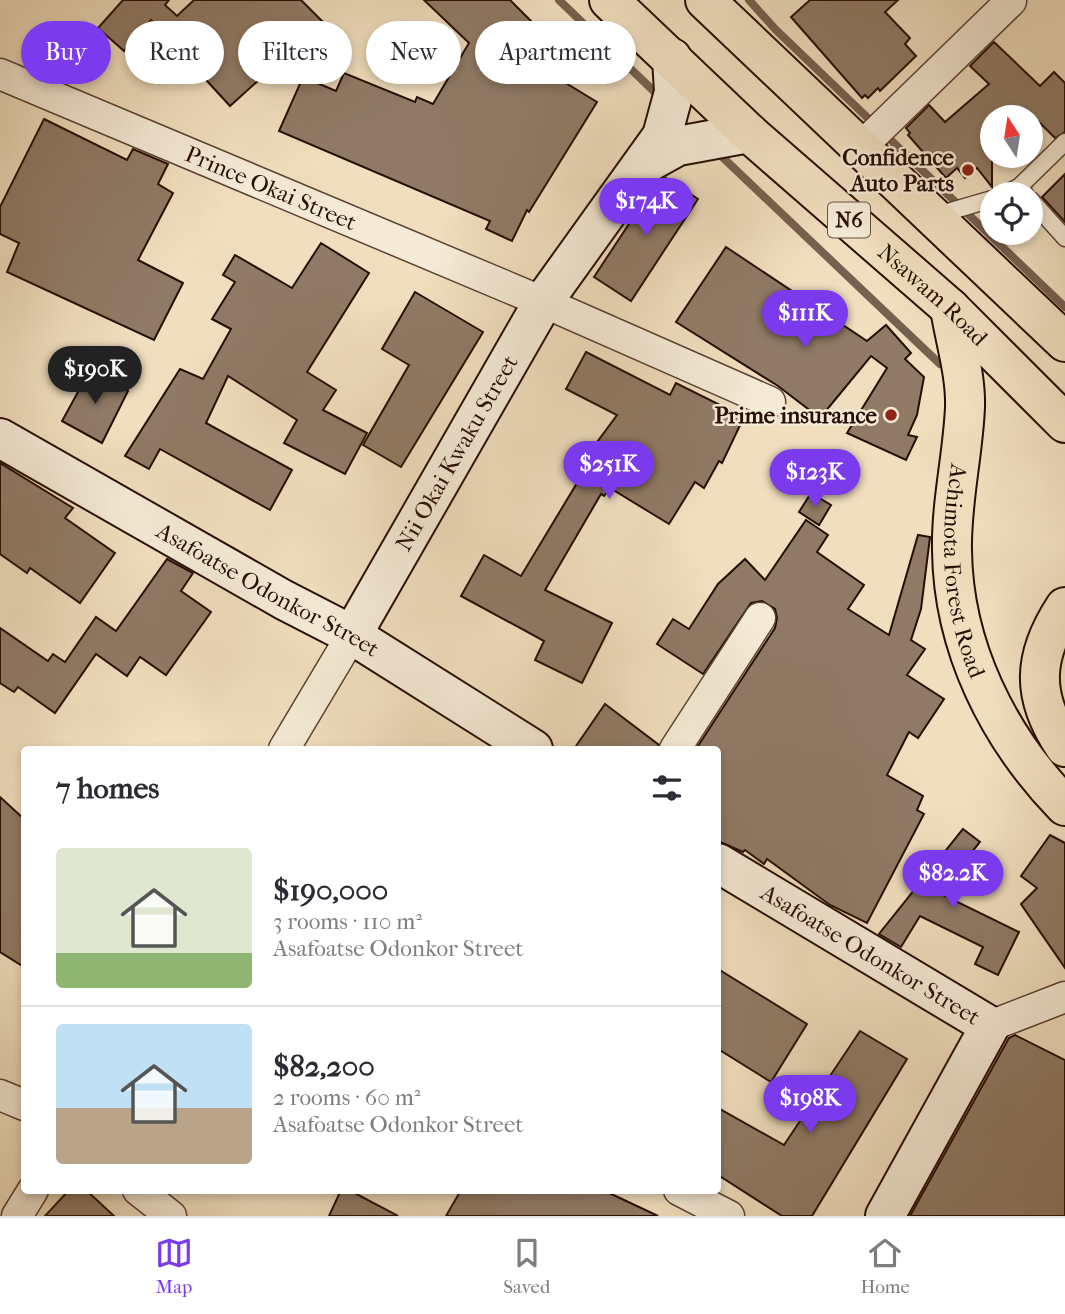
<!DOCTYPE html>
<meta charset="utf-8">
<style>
body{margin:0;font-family:"IM FELL French Canon",serif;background:#f2f2f3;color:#2b2b33;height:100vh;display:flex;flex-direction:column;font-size:26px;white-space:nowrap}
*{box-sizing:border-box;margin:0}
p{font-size:23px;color:#7c7c81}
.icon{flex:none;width:38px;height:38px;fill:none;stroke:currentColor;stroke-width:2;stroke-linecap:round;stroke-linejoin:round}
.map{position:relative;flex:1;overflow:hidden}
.details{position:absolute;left:21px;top:746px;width:700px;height:448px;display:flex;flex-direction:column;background:#fff;border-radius:7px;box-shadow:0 4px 10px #0003}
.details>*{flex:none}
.hud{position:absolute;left:21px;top:21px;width:700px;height:63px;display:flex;gap:14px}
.needle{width:46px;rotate:348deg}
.tools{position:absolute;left:980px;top:105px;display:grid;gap:14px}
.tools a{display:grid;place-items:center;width:63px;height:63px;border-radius:50%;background:#fff;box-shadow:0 4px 10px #0003;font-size:35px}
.price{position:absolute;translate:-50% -60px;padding:0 16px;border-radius:24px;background:#7c3aed;color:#fff;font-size:23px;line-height:46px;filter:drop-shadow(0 2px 4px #0008)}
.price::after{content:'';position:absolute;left:50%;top:42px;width:21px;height:16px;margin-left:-10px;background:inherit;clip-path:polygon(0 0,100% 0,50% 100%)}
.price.current{background:#222;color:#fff}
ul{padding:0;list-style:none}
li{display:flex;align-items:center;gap:21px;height:175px;padding:0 35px}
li+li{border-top:2px solid #e1e1e2}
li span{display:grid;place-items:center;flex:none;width:196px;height:140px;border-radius:7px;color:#555}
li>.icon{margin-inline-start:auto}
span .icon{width:84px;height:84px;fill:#fffc;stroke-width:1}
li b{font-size:30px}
h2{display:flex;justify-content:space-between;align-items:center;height:84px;padding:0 35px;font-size:30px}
.pill{padding:0 24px;border-radius:32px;background:#fff;box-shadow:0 4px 10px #0003;font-size:24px;line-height:63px}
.pill.current{background:#7c3aed;color:#fff}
.tab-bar{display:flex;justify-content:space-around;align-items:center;height:98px;border-top:2px solid #e1e1e2;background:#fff;font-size:19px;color:#7c7c81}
.tab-bar a{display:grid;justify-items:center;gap:4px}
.tab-bar .current{color:#7c3aed}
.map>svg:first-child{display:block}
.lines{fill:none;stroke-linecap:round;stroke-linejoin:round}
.stream{stroke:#77604e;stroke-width:8}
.building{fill:#907a65;stroke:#270e05;stroke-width:2}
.lane-casing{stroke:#594233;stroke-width:19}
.street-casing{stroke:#594233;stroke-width:33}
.secondary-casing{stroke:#270e05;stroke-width:42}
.primary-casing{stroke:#270e05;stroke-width:42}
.highway-casing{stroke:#270e05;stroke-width:42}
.lane{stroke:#f5ead5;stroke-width:16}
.street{stroke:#f5ead5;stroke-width:30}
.secondary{stroke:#f5ead5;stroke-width:38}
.primary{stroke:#f0debe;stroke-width:38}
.highway{stroke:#f0debe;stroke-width:38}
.poi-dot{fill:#8f2418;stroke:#f5ead5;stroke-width:2.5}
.labels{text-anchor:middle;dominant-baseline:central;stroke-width:5;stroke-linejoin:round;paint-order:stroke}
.shield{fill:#f5ead5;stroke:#655043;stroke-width:2}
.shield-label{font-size:21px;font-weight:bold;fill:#270e05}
.poi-label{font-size:23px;font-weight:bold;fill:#270e05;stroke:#f5ead5;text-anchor:end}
.street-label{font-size:23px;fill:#270e05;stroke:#f5ead5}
</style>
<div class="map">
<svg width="1065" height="1216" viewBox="0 0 1065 1216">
<rect width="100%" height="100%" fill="#f0debe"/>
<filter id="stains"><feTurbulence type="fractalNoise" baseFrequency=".00286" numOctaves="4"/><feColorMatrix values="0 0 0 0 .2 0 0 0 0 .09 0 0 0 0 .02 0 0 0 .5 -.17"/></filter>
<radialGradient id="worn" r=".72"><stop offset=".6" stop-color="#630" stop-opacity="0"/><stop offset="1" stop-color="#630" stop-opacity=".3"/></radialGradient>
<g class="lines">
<!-- stream -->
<g class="stream">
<path d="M559,0L662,99"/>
<path d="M749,0L776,30L1065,307"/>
<path d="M717,152L940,364"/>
</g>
</g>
<!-- building -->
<g class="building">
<path d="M123,0H169L165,5L177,16L194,0H301L323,22L230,106L151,20L124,51L98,28Z"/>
<path d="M424,0H510L549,39L528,60L597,102L529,212L527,210L512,241L486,229L490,221L279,131L303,77L336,91L344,73L415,102L417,97L433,104L469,43Z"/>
<path d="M810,0H898L885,12L910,38L905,44L916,56L880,91L878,88L868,98L865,95L862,98L791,17Z"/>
<path d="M994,42L1040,86L1054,72L1065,83V132L1055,138L1034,117H992V187L977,168L965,178L957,168L946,178L908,135L910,133L906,128L929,105L945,122L989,84L970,66Z"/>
<path d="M44,119L127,160L133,149L168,164L158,184L173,193L138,260L183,283L154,340L7,272L19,243L0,234V207Z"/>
<path d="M1065,174V222L1042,197Z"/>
<path d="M666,178L698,199L631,301L594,277L656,183Z"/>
<path d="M321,243L369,273L307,372L336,390L323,410L367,433L345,474L284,443L297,420L228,376L206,423L292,470L270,510L160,449L149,469L125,456L180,369L203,379L231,329L212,319L235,282L223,275L235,255L292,288Z"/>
<path d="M726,247L867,341L886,325L911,353L905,359L924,377L917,415L908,435L917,437L906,460L847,433L887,368L871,356L820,418L778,386L676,322Z"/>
<path d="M415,292L483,332L401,467L363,445L409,365L382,349Z"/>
<path d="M586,352L670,395L676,383L744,417L722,463L719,461L704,488L695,482L669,524L610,488L604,496L601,494L545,590L612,623L582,683L535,660L544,641L461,596L484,555L521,576L580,478L577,476L592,455L589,453L617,415L566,389Z"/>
<path d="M90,370L128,391L102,443L62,421Z"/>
<path d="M0,463L73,508L65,518L115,553L80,603L30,568L27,573L0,554Z"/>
<path d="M811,493L831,505L819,525L799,512Z"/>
<path d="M806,520L828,535L817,552L864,585L848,609L889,635L918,535L930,537L921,609L911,640L925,649L907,675L944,699L918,738L909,732L887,775L923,796L917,810L924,814L867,923L830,905L767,859L764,864L745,850L743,852L718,841V749H696L775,628L777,618L775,609L762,601L751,603L703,674L657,644L673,619L689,629L718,584L745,559L765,580Z"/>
<path d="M167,559L193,573L181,591L211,612L166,675L140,657L127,676L96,654L55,713L18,687L14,692L0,683V628L48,661L53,654L65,662L96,617L116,631Z"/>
<path d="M605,704L659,745L658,749H574Z"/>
<path d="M0,797L24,819V967L0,952Z"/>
<path d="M963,829L980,842L939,893L1019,932L998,975L975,964L983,947L920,916L901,947L879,934Z"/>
<path d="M1050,835L1065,843V968L1021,904L1037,888L1021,876Z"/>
<path d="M718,969L807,1024L771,1082L718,1049Z"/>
<path d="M860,1031L907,1059L812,1216H782L718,1175V1108L784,1145Z"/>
<path d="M1015,1035L1065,1060V1216H910L1009,1038Z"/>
<path d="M69,1190H86L114,1216H45Z"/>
<path d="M341,1190H349L398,1216H329Z"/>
<path d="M461,1190H603L658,1216H446Z"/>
</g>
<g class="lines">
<defs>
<g id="lane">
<path d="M1019,187L1065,142"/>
<path d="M1004,194L1019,187L1025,194"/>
<path d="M1031,200L1065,238"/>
<path d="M934,216L992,199"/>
</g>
<g id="street">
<path id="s1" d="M0,74L543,302L770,402"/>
<path d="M861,147L1011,1"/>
<path d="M284,749L352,635"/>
<path d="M675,749L760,618"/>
<path d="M990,1026L1065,997"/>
<path d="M0,1095L24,1105"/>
<path d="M138,1190L171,1216"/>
<path d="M679,1190L729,1216"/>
<path d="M17,1216L33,1190"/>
</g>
<g id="secondary">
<path d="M642,166L678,146L749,133"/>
<path id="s2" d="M0,438L284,600L352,635L533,749"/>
<path id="s3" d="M352,635L543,302L662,136L674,92L672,58"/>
<path id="s4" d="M718,863L990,1026L885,1216"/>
</g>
<g id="primary">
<path id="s5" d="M950,308C955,340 966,375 965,407C963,455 951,502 952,550C953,647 998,737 1065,806"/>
<path d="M1065,607C1032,657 1031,697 1065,747"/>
</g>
<g id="highway">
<path id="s6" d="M609,0L749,133L950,308L1065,423"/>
<path d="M705,0L1065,342"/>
</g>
</defs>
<!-- lane casing -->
<use href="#lane" class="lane-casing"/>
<!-- street casing -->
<use href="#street" class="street-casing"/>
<!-- secondary casing -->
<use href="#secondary" class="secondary-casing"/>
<!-- primary casing -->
<use href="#primary" class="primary-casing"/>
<!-- highway casing -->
<use href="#highway" class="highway-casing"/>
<!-- lane -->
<use href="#lane" class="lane"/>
<!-- street -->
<use href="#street" class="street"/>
<!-- secondary -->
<use href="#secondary" class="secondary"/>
<!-- primary -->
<use href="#primary" class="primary"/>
<!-- highway -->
<use href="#highway" class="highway"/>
</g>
<!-- markers -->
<g class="poi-dot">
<circle cx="968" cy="170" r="7"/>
<circle cx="891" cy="415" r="7"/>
</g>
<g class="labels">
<!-- shield labels -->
<rect class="shield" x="828" y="202.5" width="42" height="35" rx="5"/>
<g class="shield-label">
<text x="849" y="220">N6</text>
</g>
<!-- poi labels -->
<g class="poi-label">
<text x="954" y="157">Confidence<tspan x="954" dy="26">Auto Parts</tspan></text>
<text x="877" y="415">Prime insurance</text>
</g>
<!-- street labels -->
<g class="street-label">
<text stroke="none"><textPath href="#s1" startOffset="294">Prince Okai Street</textPath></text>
<text stroke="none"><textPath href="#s6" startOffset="438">Nsawam Road</textPath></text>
<text stroke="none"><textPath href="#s3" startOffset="210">Nii Okai Kwaku Street</textPath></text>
<text stroke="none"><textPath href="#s5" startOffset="266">Achimota Forest Road</textPath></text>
<text stroke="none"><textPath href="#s2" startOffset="308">Asafoatse Odonkor Street</textPath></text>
<text stroke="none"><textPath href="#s4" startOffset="178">Asafoatse Odonkor Street</textPath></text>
</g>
</g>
<rect width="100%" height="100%" filter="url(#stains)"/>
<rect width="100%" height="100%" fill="url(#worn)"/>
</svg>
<div class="tools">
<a><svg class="needle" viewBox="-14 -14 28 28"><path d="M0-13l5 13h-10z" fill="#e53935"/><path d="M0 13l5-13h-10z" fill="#7c7c81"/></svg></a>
<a><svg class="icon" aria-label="locate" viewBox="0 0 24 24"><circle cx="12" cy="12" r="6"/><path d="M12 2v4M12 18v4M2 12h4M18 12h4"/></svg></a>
</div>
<b class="price" style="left:646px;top:238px">$174K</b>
<b class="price" style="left:805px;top:350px">$111K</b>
<b class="price current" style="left:95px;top:406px">$190K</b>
<b class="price" style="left:609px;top:501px">$251K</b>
<b class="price" style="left:815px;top:509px">$123K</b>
<b class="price" style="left:953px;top:910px">$82.2K</b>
<b class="price" style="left:810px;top:1135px">$198K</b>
<div class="hud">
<a class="pill current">Buy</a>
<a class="pill">Rent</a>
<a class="pill">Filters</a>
<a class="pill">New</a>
<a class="pill">Apartment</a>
</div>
<section class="details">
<h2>7 homes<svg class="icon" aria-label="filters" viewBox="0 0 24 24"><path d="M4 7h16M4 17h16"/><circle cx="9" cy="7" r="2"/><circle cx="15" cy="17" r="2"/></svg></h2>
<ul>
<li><span style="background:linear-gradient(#dfe7d0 75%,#8fb573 0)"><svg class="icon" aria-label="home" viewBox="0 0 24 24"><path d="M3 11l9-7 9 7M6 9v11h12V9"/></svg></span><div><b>$190,000</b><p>3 rooms · 110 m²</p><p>Asafoatse Odonkor Street</p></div></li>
<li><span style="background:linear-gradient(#bfe0f5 60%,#b9a48a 0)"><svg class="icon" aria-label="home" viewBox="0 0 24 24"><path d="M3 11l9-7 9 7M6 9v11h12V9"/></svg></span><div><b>$82,200</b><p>2 rooms · 60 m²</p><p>Asafoatse Odonkor Street</p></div></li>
</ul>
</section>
</div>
<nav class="tab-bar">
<a class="current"><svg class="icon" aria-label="map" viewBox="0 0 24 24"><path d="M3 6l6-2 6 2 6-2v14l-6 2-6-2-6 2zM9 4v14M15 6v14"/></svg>Map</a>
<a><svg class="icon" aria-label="saved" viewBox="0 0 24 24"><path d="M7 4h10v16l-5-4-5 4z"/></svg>Saved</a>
<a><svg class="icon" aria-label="home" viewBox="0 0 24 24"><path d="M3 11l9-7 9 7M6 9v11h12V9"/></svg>Home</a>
</nav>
